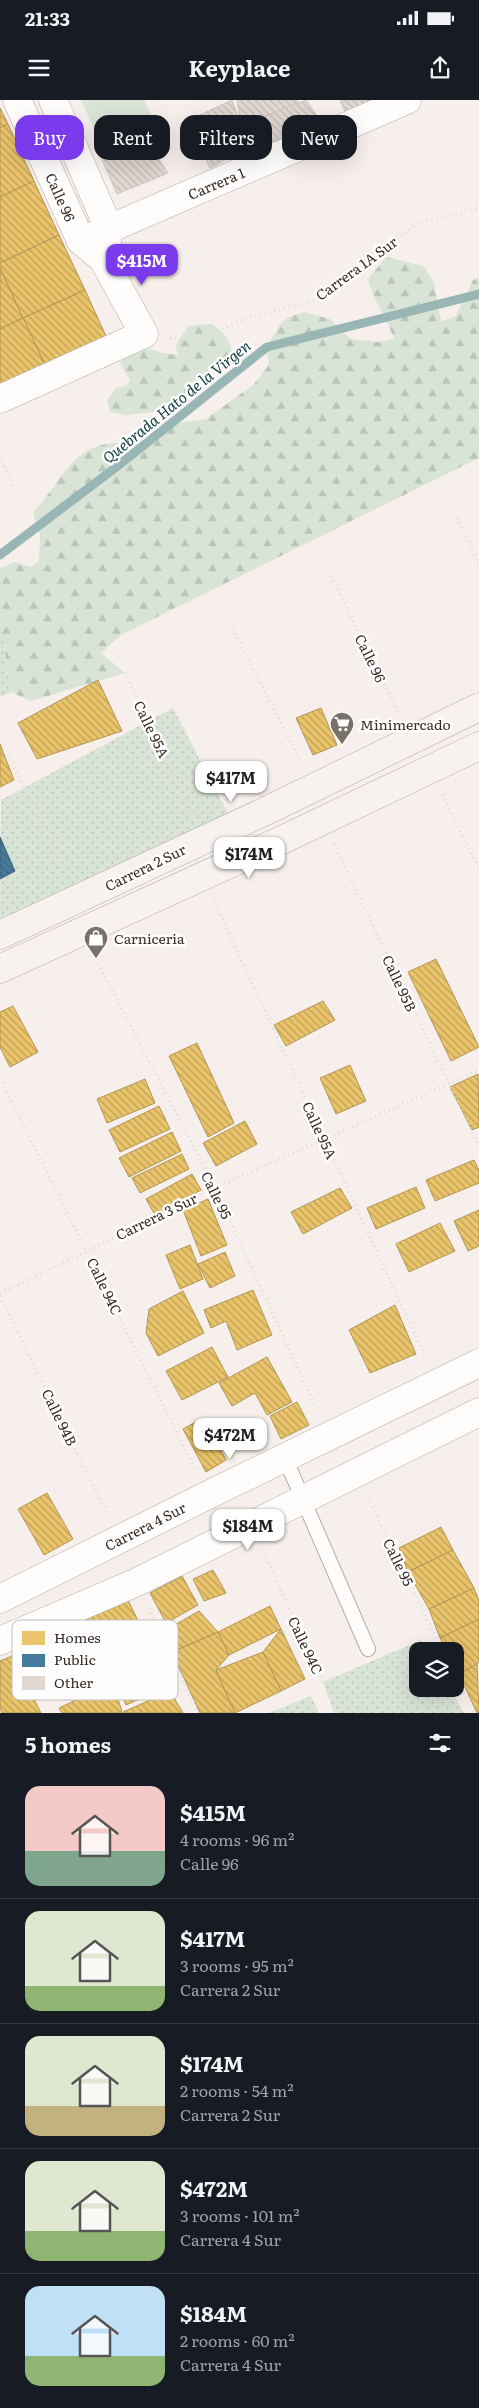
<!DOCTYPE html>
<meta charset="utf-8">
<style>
body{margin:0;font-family:Literata,serif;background:#242831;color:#f1f3f6;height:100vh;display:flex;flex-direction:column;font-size:19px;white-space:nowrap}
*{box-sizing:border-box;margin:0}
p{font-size:16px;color:#9ea1a6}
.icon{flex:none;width:28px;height:28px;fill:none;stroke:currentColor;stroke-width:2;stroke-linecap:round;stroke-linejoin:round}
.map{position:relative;height:1613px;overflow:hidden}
.drawer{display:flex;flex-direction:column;background:#171b24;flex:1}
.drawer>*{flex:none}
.banner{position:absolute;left:15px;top:15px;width:450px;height:45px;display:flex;gap:10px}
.controls{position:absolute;left:409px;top:1542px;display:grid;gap:10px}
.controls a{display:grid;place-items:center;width:55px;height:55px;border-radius:10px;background:#171b24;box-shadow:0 5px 20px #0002;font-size:25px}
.price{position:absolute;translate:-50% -42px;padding:0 11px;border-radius:10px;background:#fff;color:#222;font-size:16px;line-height:32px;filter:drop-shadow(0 1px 2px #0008)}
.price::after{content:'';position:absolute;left:50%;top:30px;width:15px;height:11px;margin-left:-8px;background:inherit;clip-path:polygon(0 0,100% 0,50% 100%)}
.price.active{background:#7c3aed;color:#fff}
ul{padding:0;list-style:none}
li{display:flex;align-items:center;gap:15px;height:125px;padding:0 25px}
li+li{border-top:1px solid #363941}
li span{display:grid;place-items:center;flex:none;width:140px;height:100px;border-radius:15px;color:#555}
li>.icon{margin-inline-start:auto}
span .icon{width:60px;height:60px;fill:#fffc;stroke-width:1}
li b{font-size:21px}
h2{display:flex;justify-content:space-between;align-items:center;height:60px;padding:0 25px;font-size:21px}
.chip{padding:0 18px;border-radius:15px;background:#171b24;box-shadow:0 5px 20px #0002;font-size:18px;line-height:45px}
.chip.active{background:#7c3aed;color:#fff}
.status{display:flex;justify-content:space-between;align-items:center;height:35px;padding:0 25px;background:#171b24;direction:ltr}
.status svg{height:14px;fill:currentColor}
header{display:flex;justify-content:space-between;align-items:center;height:65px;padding:0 25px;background:#171b24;font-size:22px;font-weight:700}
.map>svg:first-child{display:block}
.grass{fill:url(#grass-dots)}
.forest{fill:url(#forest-firs)}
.pitch{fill:#d9e4d7}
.homes{fill:url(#homes-back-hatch);stroke:#b49655}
.public{fill:url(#public-back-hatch);stroke:#416379}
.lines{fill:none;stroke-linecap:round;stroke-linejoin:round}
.stream{stroke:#98b6b5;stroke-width:9}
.building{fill:url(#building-back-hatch);stroke:#ccc4be}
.lane-casing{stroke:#b6ada8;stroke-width:16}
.street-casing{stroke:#b6ada8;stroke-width:29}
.secondary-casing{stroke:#b6ada8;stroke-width:29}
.path{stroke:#dedcdb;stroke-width:3;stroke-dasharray:1 4;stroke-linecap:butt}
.lane{stroke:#fefdfc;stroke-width:14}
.street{stroke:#fefdfc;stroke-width:28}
.secondary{stroke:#f8f2ef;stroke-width:28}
.labels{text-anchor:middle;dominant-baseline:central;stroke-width:5;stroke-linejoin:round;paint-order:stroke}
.street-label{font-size:14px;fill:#382c24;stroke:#fefefe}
.poi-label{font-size:14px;fill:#382c24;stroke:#fefefe;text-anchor:start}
.water-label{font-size:15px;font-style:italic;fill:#103c3d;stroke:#fefefe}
.key{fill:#fefefe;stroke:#c3bfbd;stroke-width:1}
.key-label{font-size:14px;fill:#382c24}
</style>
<div class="status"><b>21:33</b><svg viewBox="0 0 49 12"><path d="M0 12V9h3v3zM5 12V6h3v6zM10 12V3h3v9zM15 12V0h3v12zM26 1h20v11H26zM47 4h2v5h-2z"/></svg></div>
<header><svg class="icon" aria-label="menu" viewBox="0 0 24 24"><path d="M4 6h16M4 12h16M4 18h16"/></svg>Keyplace<svg class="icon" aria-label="share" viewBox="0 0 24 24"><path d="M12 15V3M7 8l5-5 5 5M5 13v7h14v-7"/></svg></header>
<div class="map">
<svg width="479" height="1613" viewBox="0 0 479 1613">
<defs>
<pattern id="grass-dots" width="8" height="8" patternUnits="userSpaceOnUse" patternTransform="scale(1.25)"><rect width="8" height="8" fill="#d9e4d7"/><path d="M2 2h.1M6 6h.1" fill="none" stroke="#bbc4b8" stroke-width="1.8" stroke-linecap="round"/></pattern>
<pattern id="forest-firs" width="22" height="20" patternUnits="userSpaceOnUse" patternTransform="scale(1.25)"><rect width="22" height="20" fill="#d9e4d7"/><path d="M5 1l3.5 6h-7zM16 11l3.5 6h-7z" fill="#bbc4b8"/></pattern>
<pattern id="homes-back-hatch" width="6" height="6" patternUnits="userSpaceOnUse" patternTransform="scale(1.25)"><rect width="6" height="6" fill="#e9c46a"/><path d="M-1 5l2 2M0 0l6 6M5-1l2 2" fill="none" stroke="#be9f57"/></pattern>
<pattern id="public-back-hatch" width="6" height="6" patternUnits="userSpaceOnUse" patternTransform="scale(1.25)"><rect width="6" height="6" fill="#457b9d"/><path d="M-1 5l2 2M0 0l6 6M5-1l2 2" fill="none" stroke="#3b6580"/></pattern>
<pattern id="building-back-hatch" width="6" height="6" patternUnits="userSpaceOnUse" patternTransform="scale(1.25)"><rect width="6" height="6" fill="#e1d8d2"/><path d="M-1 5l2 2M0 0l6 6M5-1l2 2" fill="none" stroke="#c2bab4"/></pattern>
</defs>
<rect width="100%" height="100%" fill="#f6efeb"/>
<!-- grass -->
<g class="grass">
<path d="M0,520L11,592L0,597Z"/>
<path d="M173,608L234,725L0,827L1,700Z"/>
<path d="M421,1540L428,1551H418V1589H450L464,1613H334L323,1582Z"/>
<path d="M311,1596L319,1613H269Z"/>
</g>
<!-- forest -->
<g class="forest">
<path d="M386,157L424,166L434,183L441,221L455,217L473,180L479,178V358L121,535L101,553L125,573L31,601L11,592L0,520V468L15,462L30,467L39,461L40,436L33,413C72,369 74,334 144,345L171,324L206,319L253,285L269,265L267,247L280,224L289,217L304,212L330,219L350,239L380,242L394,239C387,217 374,203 368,179Z"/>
<path d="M212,224C229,236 234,246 231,267L210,273L171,310L126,315L110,312L107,301L116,288L127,286L130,280L120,263L135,246C152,247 162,256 178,254L175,247L188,226Z"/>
</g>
<!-- pitch -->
<path class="pitch" d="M81,0H144L155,24L103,48Z"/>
<!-- homes -->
<g class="homes">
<path d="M0,8L8,24L0,28Z"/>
<path d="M8,24L34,81L0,97V28Z"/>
<path d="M34,81L59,135L0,163V97Z"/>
<path d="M59,135L85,190L23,218L0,168V163Z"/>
<path d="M0,168L23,218L0,229Z"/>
<path d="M85,190L110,245L49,273L23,218Z"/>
<path d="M23,218L49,273L0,295V229Z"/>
<path d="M98,580L122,631L37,659L18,623Z"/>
<path d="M321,608L337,645L313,655L296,618Z"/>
<path d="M0,644L14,680L0,687Z"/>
<path d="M436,859L479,947L451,961L408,872Z"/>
<path d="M323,901L335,920L286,946L274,925Z"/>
<path d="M13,906L38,952L10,967L0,947V912Z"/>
<path d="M197,943L234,1023L208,1037L169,956Z"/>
<path d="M350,965L366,1001L336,1014L320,978Z"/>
<path d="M478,974L479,1027L472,1030L450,987Z"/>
<path d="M145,979L155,1003L107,1023L97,999Z"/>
<path d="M159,1006L170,1029L120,1052L109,1030Z"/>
<path d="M245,1021L257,1044L216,1066L203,1043Z"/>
<path d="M172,1032L181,1051L129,1077L119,1058Z"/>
<path d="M182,1054L189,1069L140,1093L132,1078Z"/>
<path d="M474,1060L479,1071V1083L435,1101L426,1080Z"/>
<path d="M192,1074L201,1090L155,1115L146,1099Z"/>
<path d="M416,1087L425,1108L376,1129L367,1108Z"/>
<path d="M340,1088L352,1108L303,1134L291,1112Z"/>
<path d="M208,1099L227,1145L201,1156L183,1110Z"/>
<path d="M479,1110V1146L468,1151L454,1121Z"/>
<path d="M440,1123L455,1151L409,1172L396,1144Z"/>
<path d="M190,1145L203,1179L180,1189L166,1155Z"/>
<path d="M225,1152L235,1176L210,1188L198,1164Z"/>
<path d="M253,1190L272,1235L237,1250L226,1221L211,1228L204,1210Z"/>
<path d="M183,1191L204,1233L158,1256L146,1233L149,1209Z"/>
<path d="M395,1205L416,1254L370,1273L349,1230Z"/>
<path d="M212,1247L228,1277L182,1300L166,1271Z"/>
<path d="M267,1257L292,1302L267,1315L255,1293L232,1306L219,1283Z"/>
<path d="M297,1302L309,1325L281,1339L270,1316Z"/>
<path d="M203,1318L226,1360L206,1372L183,1329Z"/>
<path d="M47,1393L73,1439L44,1455L18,1409Z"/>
<path d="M441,1427L453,1450L408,1472L399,1448Z"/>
<path d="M453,1450L474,1488L429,1509L408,1472Z"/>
<path d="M213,1470L226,1493L204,1501L193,1479Z"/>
<path d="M182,1476L198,1505L166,1523L150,1493Z"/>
<path d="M474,1488L479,1501V1519L440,1538L429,1509Z"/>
<path d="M124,1492L144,1533L100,1554L80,1512Z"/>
<path d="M270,1506L281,1529L229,1555L218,1532Z"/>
<path d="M199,1511L218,1532L172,1552L166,1530Z"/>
<path d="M75,1513L94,1555L51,1575L31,1533Z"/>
<path d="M479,1519V1561L477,1564L459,1574L455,1567V1551H447L440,1538Z"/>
<path d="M281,1529L305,1579L281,1591L263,1552Z"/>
<path d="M218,1532L229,1555L216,1570L235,1613H200L172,1552Z"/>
<path d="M263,1552L281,1591L235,1613L216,1570Z"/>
<path d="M12,1556L41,1613H2L0,1608V1561Z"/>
<path d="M477,1564L479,1612L477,1613L459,1574Z"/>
<path d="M160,1565L169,1586L126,1605L117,1584Z"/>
<path d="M112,1583L122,1611L119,1613H62L59,1608Z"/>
<path d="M170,1591L183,1613H121Z"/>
</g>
<!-- public -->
<path class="public" d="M0,737L15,771L0,779Z"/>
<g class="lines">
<!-- stream -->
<path class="stream" d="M0,455L119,365L267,247L479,194"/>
</g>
<!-- building -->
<g class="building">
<path d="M232,0L241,26L193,36L187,21Z"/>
<path d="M237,0H297L298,3L241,26Z"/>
<path d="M306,0L321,22L260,47L241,26Z"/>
<path d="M340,0H373L346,14Z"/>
<path d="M241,26L248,47L210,68L199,44Z"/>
<path d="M143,36L168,73L117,94L101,57Z"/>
</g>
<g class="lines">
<defs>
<path id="lane" d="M285,1358L368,1549"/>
<g id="street">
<path d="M53,0L109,129L106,148"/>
<path d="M81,141L407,0"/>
<path d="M0,299L144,234L103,159L81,141L17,0"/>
<path d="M0,1499L208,1395L479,1263"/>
<path d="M0,1541L137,1482L479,1312"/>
</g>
<g id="secondary">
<path d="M0,835L268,710L479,607"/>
<path d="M0,869L284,739L479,646"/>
</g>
</defs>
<!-- lane casing -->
<use href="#lane" class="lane-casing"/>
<!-- street casing -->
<use href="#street" class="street-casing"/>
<!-- secondary casing -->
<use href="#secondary" class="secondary-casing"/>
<!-- path -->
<g class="path">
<path d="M170,238L192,241L250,217L318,200L416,124L479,108"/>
<path d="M0,357L14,388"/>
<path d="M457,418L479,464"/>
<path d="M331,476L399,614"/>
<path d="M233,529L302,664"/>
<path d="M125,573L194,715"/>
<path d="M8,654L66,774"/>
<path d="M442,695L479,768"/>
<path d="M334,744L479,1046"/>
<path d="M214,801L426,1258"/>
<path d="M96,859L215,1088L318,1312"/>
<path d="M0,978L195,1369"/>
<path d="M0,1194L215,1088L479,970"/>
<path d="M0,1196L107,1414"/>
<path d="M368,1398L443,1551"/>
<path d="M262,1449L323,1582"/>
<path d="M149,1508L198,1613"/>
<path d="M455,1575L474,1613"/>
</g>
<!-- lane -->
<use href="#lane" class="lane"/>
<!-- street -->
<use href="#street" class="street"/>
<!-- secondary -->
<use href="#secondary" class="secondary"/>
</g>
<!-- icons -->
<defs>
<symbol id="supermarket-pin" viewBox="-11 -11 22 30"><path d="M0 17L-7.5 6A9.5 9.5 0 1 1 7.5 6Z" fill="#7a706a" stroke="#fefefe"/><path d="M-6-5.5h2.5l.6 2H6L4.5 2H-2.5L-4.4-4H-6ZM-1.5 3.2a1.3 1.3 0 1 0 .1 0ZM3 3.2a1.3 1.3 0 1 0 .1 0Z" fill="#fff"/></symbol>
<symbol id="shop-pin" viewBox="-11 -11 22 30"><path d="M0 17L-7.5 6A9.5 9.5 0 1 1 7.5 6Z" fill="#7a706a" stroke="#fefefe"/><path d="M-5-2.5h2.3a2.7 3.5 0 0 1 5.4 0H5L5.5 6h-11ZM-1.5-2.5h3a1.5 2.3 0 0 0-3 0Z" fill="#fff"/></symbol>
</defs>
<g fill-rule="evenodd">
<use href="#supermarket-pin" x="328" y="610" width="28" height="38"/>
<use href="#shop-pin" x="82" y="824" width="28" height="38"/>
</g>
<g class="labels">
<!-- street labels -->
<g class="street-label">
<text transform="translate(216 83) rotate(-23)">Carrera 1</text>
<text transform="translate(61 97) rotate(66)">Calle 96</text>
<text transform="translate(356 168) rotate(-36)">Carrera 1A Sur</text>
<text transform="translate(371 558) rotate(64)">Calle 96</text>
<text transform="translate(152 629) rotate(64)">Calle 95A</text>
<text transform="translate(145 767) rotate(-26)">Carrera 2 Sur</text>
<text transform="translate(400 883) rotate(65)">Calle 95B</text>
<text transform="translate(320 1030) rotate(65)">Calle 95A</text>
<text transform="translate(217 1095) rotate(64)">Calle 95</text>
<text transform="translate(156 1116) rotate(-26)">Carrera 3 Sur</text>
<text transform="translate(105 1186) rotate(64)">Calle 94C</text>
<text transform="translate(60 1317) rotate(64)">Calle 94B</text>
<text transform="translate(145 1426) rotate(-27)">Carrera 4 Sur</text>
<text transform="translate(399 1462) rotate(64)">Calle 95</text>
<text transform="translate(306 1545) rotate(65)">Calle 94C</text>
</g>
<!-- poi labels -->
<g class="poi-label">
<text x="360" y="624">Minimercado</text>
<text x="114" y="838">Carniceria</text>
</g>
<!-- water labels -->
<g class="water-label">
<text transform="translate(176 301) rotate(-39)">Quebrada Hato de la Virgen</text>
</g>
</g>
<!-- legend -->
<rect x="12" y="1520" width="166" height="80" rx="8" class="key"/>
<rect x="22" y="1531" width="23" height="14" fill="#e9c46a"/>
<rect x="22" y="1554" width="23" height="13" fill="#457b9d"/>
<rect x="22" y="1576" width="23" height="14" fill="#e1d8d2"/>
<g class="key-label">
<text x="54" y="1543">Homes</text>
<text x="54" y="1565">Public</text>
<text x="54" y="1588">Other</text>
</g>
</svg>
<div class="controls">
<a><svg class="icon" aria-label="layers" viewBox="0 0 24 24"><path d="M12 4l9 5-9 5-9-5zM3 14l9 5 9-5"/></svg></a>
</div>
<b class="price active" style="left:142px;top:186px">$415M</b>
<b class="price" style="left:231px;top:703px">$417M</b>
<b class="price" style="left:249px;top:779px">$174M</b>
<b class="price" style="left:230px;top:1360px">$472M</b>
<b class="price" style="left:248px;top:1451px">$184M</b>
<div class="banner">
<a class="chip active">Buy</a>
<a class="chip">Rent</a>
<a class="chip">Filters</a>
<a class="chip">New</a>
</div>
</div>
<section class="drawer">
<h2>5 homes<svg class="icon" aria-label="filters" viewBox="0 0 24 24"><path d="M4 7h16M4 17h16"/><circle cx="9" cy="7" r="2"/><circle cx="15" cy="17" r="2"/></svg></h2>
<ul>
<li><span style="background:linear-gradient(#f6c9c9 65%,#7fa58c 0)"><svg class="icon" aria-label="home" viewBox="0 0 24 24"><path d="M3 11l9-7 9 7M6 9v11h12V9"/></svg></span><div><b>$415M</b><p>4 rooms · 96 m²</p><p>Calle 96</p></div></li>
<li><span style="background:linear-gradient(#dfe7d0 75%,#8fb573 0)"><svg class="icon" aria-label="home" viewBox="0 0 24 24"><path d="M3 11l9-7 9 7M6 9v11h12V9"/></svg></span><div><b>$417M</b><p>3 rooms · 95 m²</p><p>Carrera 2 Sur</p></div></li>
<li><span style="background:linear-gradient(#dfe7d0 70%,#c2b280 0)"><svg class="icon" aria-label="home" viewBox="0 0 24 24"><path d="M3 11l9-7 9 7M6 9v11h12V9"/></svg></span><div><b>$174M</b><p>2 rooms · 54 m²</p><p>Carrera 2 Sur</p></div></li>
<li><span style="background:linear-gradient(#dfe7d0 70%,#8fb573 0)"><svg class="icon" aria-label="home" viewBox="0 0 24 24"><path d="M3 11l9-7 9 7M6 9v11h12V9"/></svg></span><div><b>$472M</b><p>3 rooms · 101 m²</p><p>Carrera 4 Sur</p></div></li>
<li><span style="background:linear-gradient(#bfe0f5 70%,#8fb573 0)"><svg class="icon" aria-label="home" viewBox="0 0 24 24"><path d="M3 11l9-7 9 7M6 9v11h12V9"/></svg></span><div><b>$184M</b><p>2 rooms · 60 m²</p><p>Carrera 4 Sur</p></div></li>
</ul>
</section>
